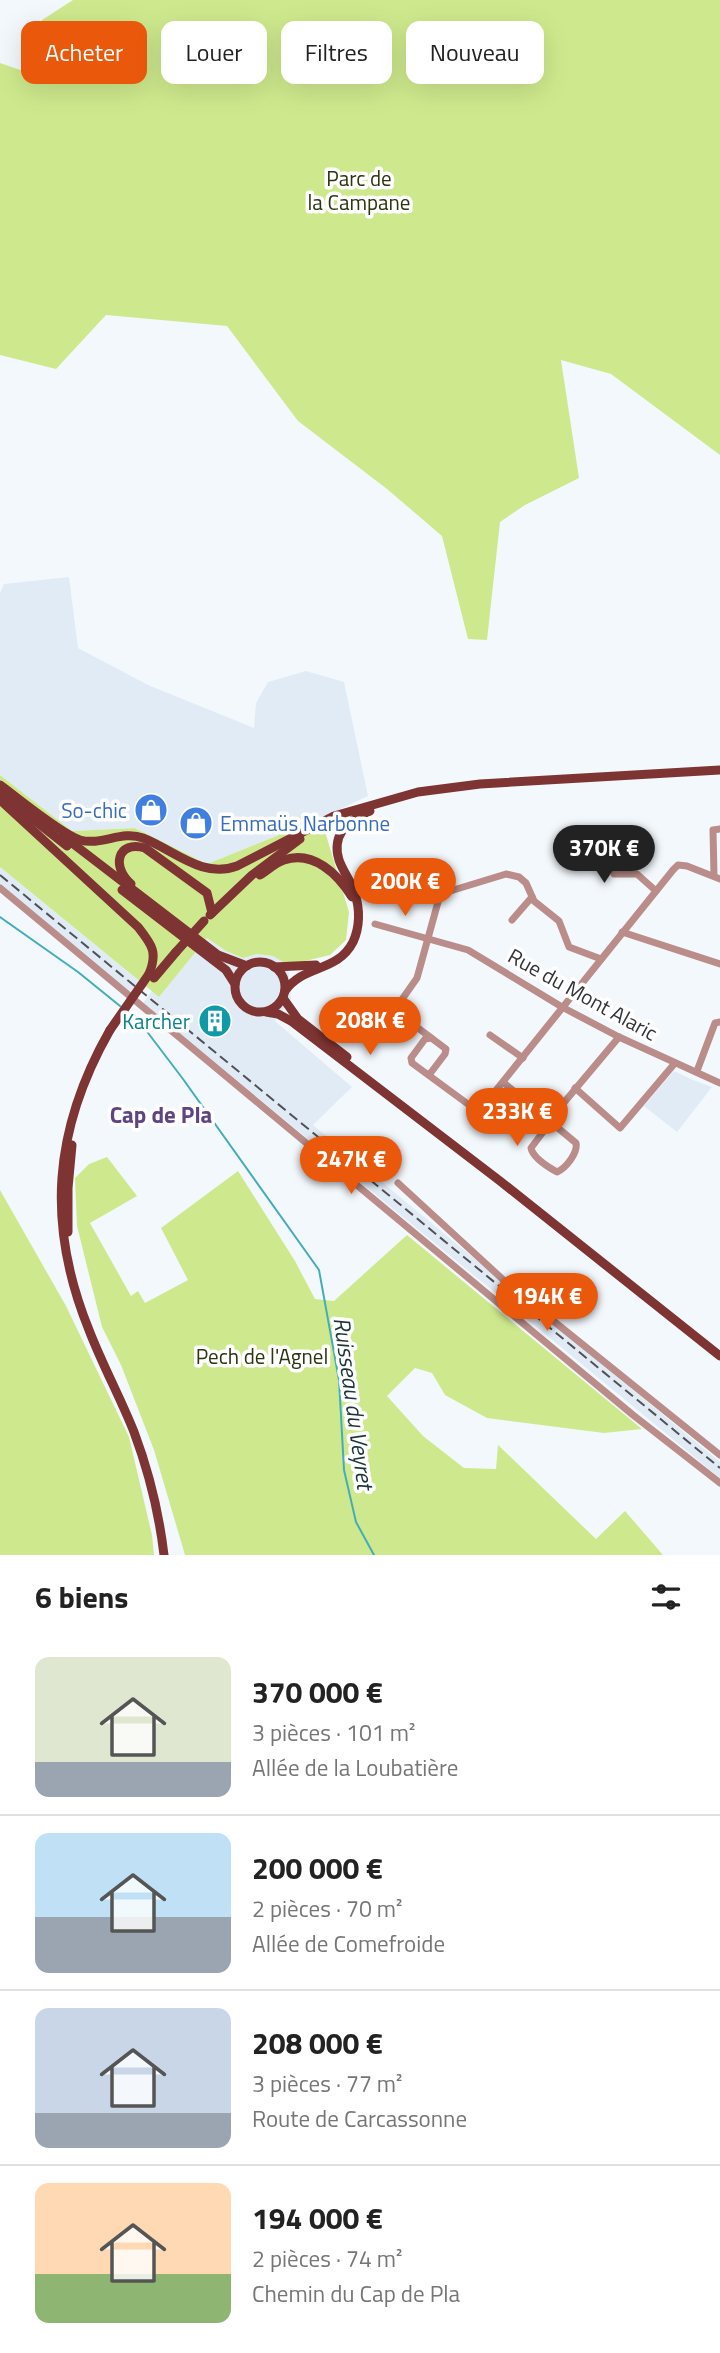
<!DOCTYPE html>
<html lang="fr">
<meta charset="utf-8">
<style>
body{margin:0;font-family:"Titillium Web",sans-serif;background:#f6f6f6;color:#222;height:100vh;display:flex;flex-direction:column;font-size:26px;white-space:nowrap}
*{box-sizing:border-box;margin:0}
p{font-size:23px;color:#767676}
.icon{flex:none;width:38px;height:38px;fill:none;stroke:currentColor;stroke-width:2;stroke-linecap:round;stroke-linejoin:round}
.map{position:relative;height:1555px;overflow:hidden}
.side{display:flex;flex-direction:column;background:#fff;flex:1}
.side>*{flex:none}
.banner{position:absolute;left:21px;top:21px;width:679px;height:63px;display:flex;gap:14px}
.price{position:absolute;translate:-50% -60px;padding:0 16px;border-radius:24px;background:#ea580c;color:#fff;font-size:23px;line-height:46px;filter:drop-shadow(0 2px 4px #0008)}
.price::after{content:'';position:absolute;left:50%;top:42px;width:21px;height:16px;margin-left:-10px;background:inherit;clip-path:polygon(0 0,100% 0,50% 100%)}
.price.active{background:#222;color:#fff}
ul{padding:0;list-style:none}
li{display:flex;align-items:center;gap:21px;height:175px;padding:0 35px}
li+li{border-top:2px solid #e0e0e0}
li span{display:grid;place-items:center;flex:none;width:196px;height:140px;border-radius:14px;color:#555}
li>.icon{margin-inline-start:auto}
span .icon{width:84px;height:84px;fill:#fffc;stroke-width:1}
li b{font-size:30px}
h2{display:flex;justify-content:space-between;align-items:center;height:84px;padding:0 35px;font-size:30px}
.tag{padding:0 24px;border-radius:14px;background:#fff;box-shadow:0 7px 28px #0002;font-size:24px;line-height:63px}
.tag.active{background:#ea580c;color:#fff}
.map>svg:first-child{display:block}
.built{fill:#e1ebf6}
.green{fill:#cee98d}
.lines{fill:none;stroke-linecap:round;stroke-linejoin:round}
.stream{stroke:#43aeba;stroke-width:2}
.minor{stroke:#ba8d8a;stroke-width:7}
.major{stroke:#7e3432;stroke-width:9}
.rail{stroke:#505154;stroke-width:2;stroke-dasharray:10 5;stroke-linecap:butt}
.major-bridge{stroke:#7e3432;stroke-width:9}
.labels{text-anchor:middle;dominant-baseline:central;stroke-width:7;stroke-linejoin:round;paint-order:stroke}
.park-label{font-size:21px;fill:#2b350f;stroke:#fff}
.shop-label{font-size:21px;fill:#366cbe;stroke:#fff;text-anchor:end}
.street-label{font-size:21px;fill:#333436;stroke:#fff}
.culture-label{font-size:21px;fill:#0d838f;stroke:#fff;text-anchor:end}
.neighbourhood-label{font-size:23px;font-weight:bold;fill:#5e4481;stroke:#fff}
.water-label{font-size:23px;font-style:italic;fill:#1d3538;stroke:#fff}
</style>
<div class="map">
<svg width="720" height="1555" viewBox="0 0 720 1555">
<rect width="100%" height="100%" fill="#f3f8fd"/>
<!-- built -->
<g class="built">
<path d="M69,577L78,648L148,685L254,728L256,703L268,682L306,671L344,682L368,796L321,818L207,864L135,828L72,831L0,775V593L4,584Z"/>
<path d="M0,867L139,981L130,992L0,884Z"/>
<path d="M207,938L226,951L243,958L257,954L273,956L288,965L291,999L275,1021L352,1087L313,1125L720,1462V1478L143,1003L152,991L159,997Z"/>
<path d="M674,1071L693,1080L712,1087L677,1132L644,1106Z"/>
</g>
<!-- green -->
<g class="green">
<path d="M73,0H720V455L611,374L561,360L579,478L525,505L500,522L487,640L468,639L442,536L387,489L298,421L227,326L106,315L56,369L0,355V63L29,73L42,20Z"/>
<path d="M0,775L72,831L135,828L207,864L321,818L349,912L346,940L330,955L288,965L273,956L257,954L243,958L226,951L207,938L159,997L0,867Z"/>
<path d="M107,1157L137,1196L90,1223L131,1296L138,1291L145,1303L188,1280L161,1228L238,1171L295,1261L315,1299L334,1301L407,1235L642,1429L604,1433L487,1418L445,1395L432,1373L415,1368L387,1396L423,1436L464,1468L496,1469L498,1445L596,1539L625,1511L663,1555H185L154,1450L121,1365L102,1327L77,1226L75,1178L89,1164Z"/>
<path d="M0,1190L66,1306L129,1437L152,1535L154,1555H0Z"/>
</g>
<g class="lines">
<!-- stream -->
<g class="stream">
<path d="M0,917L78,972L120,1006"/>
<path d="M127,1012L142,1025L183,1079L319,1270L339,1380L344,1470L356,1522L374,1555"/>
</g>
<!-- minor -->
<g class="minor">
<path d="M586,838H606L613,842L614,874H637L656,891"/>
<path d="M714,876L713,830L720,829"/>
<path d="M0,888L633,1415L720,1483"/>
<path d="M512,920L532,897"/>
<path d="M375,924L468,950L562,1007L619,1037L720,1083"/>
<path d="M622,932L720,964"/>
<path d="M394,1010L446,1049L445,1054L429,1075"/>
<path d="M377,1035L417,978L438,902L440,896L447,892L506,874L519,877L526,883L534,901L559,921L569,947L601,959"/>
<path d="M490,1035L523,1058"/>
<path d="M431,1038L425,1039L411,1058L412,1063L476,1110L481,1109L673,870L678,865L687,866L720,879"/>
<path d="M697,1071L715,1023L720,1022"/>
<path d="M504,1083L576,1143C578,1153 566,1168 557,1172C548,1167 533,1158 531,1148L549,1124L551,1118L619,1037"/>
<path d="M575,1088L620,1128L675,1063"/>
<path d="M398,1183L510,1286L720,1455"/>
</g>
<!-- major -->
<g class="major">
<path d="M0,785C18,798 61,834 80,840C101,846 122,830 143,838C174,850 202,879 237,866L334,816L418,792L480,784L720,770"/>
<path d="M0,793L67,846"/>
<path d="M0,800L138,927C152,945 158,952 149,974"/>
<path d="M63,836L218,955L247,966"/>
<path d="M260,875C268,870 275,863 284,860C313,850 338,874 352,897"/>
<path d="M131,884C112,868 116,840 145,848L207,893L212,913"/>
<path d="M122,890L226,970L235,984"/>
<path d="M210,915L252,875L300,839"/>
<circle cx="260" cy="987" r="25"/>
<path d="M274,967L316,965"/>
<path d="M154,978L176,952"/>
<path d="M285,991C304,964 337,973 353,942C360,927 360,909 355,894C352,882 343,872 339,860C331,834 349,819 370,811"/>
<path d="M283,998L298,1019L347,1057"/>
<path d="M266,1012L278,1014L291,1021L500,1181L720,1356"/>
<path d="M110,1030C53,1130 46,1224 89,1330C102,1364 120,1397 134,1432C149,1472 159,1513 164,1555"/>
<path d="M68,1232V1188L72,1145"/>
</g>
<!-- rail -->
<path class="rail" d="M0,875L720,1468"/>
<!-- major-bridge -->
<g class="major-bridge">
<path d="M176,952L204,921"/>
<path d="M110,1030L149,974"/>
</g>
</g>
<!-- icons -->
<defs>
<symbol id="shop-disc" viewBox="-11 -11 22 22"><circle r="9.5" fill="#3f7fe0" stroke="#fff"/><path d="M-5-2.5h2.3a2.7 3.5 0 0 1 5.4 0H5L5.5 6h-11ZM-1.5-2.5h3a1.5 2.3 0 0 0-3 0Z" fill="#fff"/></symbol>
<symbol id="building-disc" viewBox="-11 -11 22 22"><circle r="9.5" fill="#0f9aa8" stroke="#fff"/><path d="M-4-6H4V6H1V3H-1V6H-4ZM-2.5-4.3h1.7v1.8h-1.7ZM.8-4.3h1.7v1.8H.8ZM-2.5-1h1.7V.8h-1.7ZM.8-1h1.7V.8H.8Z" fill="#fff"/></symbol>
</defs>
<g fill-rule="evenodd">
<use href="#shop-disc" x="132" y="791" width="38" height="38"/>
<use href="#shop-disc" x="177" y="804" width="38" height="38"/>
<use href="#building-disc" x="196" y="1002" width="38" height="38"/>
</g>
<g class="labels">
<!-- park labels -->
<g class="park-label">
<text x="359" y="178">Parc de<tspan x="359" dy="24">la Campane</tspan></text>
<text x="262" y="1356">Pech de l'Agnel</text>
</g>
<!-- shop labels -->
<g class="shop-label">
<text x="127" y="810">So-chic</text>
<text x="220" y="823" text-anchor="start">Emmaüs Narbonne</text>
</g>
<!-- street labels -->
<g class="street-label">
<text transform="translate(583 994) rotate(29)">Rue du Mont Alaric</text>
</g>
<!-- culture labels -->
<g class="culture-label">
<text x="190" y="1021">Karcher</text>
</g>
<!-- neighbourhood labels -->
<g class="neighbourhood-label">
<text x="161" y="1114">Cap de Pla</text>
</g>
<!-- water labels -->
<g class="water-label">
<text transform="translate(354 1403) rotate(82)">Ruisseau du Veyret</text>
</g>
</g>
</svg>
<b class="price active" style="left:604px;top:885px">370K €</b>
<b class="price" style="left:405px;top:918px">200K €</b>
<b class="price" style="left:370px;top:1057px">208K €</b>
<b class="price" style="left:517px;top:1148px">233K €</b>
<b class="price" style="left:351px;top:1196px">247K €</b>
<b class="price" style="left:547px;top:1333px">194K €</b>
<div class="banner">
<a class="tag active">Acheter</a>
<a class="tag">Louer</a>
<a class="tag">Filtres</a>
<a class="tag">Nouveau</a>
</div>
</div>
<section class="side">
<h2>6 biens<svg class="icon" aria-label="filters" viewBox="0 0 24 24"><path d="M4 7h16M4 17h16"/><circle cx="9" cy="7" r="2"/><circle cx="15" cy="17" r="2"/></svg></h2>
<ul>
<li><span style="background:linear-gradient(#dfe7d0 75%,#9aa5b1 0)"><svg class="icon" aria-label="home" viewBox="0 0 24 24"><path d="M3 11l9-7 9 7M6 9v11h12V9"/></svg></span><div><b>370 000 €</b><p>3 pièces · 101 m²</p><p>Allée de la Loubatière</p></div></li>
<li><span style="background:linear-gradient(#bfe0f5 60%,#9aa5b1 0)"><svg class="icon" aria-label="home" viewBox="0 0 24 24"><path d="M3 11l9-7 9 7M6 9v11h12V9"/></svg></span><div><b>200 000 €</b><p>2 pièces · 70 m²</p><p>Allée de Comefroide</p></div></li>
<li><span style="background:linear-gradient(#c9d6e8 75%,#9aa5b1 0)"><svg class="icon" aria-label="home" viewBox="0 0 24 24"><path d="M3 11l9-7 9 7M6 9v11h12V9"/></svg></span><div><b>208 000 €</b><p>3 pièces · 77 m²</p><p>Route de Carcassonne</p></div></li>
<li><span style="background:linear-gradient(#ffd9b3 65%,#8fb573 0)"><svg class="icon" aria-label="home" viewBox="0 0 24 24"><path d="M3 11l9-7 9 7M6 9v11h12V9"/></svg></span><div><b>194 000 €</b><p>2 pièces · 74 m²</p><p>Chemin du Cap de Pla</p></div></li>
</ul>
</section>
